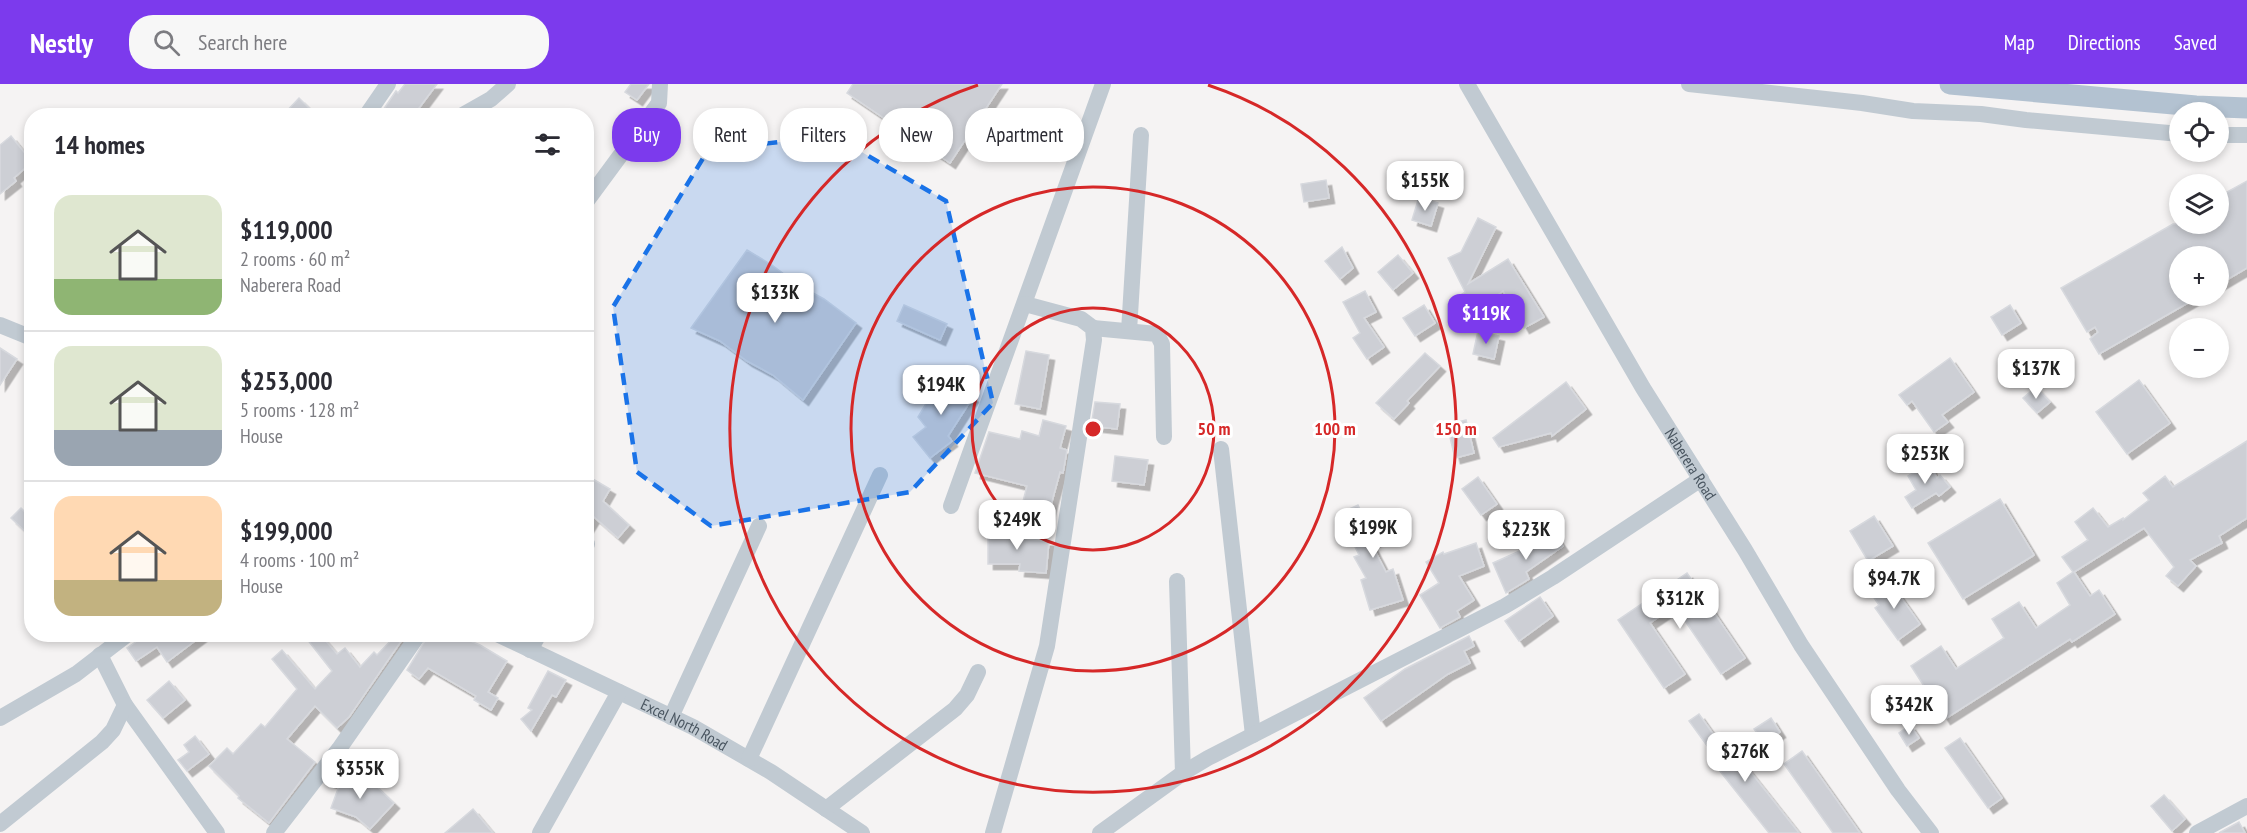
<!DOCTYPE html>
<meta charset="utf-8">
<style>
body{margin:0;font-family:"PT Sans Narrow",sans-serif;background:#f7f7f7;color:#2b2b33;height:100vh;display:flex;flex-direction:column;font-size:22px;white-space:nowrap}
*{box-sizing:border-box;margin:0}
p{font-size:20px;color:#7c7c81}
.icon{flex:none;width:33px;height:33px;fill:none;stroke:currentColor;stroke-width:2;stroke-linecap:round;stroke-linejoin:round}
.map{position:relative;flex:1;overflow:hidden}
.panel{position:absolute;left:24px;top:24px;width:570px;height:534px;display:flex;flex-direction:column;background:#fff;border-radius:24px;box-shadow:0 3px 9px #0003}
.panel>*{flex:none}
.banner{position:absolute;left:612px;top:24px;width:570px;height:54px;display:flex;gap:12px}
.buttons{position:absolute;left:2169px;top:18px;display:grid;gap:12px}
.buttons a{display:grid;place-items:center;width:60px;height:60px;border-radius:50%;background:#fff;box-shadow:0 3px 9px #0003;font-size:30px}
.price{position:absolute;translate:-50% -51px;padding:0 14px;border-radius:12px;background:#fff;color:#222;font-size:20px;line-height:39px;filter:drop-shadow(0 2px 3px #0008)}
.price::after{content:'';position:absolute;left:50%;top:36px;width:18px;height:14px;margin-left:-9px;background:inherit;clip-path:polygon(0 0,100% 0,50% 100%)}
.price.on{background:#7c3aed;color:#fff}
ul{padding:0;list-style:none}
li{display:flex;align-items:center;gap:18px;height:150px;padding:0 30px}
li+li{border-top:2px solid #e1e1e2}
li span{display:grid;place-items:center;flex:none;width:168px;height:120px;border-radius:18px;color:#555}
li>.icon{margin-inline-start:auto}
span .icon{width:72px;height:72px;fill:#fffc;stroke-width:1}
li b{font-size:26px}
h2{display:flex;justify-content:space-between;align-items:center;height:72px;padding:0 30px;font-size:26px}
.chip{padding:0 21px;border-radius:24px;background:#fff;box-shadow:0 3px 9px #0003;font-size:21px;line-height:54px}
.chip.on{background:#7c3aed;color:#fff}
header{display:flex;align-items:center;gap:36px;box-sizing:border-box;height:84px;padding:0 30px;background:#7c3aed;color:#fff}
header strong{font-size:28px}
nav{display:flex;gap:33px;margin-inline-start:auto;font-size:21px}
.search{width:420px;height:54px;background:#f7f7f7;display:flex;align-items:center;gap:15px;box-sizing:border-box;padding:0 21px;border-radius:24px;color:#7c7c81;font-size:22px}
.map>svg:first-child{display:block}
.building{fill:#cdcfd5;stroke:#d7d9de;stroke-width:1.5;filter:url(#shadow)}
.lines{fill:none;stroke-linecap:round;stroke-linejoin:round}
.minor{stroke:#c1cad2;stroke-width:16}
.major{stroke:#b3c2d1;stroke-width:21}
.marked{fill:#1a73e8;fill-opacity:0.2;stroke:#1a73e8;stroke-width:4.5;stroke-dasharray:12 8;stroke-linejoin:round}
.ring{fill:none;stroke:#d62828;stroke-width:3}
.labels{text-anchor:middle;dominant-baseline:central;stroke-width:6;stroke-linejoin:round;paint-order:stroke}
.street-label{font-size:16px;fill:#4a5661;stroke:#fff}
.centre{fill:#d62828;stroke:#fff;stroke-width:3}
.ring-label{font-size:18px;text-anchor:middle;font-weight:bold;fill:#d62828;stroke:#fff;stroke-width:6;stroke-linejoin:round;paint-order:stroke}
</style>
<header>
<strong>Nestly</strong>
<div class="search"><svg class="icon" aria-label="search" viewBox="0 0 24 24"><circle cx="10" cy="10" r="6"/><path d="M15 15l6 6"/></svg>Search here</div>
<nav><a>Map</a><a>Directions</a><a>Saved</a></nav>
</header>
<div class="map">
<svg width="2247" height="749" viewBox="0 0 2247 749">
<defs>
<filter id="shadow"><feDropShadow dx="5.5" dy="5.5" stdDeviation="0" flood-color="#0004"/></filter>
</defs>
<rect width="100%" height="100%" fill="#f5f3f3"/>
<!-- building -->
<g class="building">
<path d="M405,0H437L413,32H379L396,7L398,9Z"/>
<path d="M631,0H649L637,16L625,8Z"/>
<path d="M853,0H1002L950,79L847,9Z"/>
<path d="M299,14L317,32H282Z"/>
<path d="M11,52L32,78L14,94L16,97L0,110V61Z"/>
<path d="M1326,96L1329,114L1304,118L1301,100Z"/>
<path d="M2247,97V184L2218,201V172H2180V212H2200L2099,270L2090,255L2098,248L2095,243L2087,248L2061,204L2173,140H2218V113Z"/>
<path d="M1419,113L1438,119L1431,142L1412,136Z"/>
<path d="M1478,134L1496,143L1468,200L1508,175L1544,233L1524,244L1503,207L1470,232L1456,214L1465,208L1448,174L1461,168Z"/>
<path d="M1342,163L1353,184L1340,195L1325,177Z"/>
<path d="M747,166L772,181L800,202L824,215L856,239L803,316L773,291L747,277L720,257L691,244Z"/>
<path d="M1398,171L1413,189L1393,206L1378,188Z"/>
<path d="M1365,207L1376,228L1364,234L1384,263L1367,275L1353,254L1360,249L1343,218Z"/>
<path d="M904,221L947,240L940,256L897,237Z"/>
<path d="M1424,221L1435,239L1415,252L1403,234Z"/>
<path d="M2010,221L2021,239L2002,251L1991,233Z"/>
<path d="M1478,247L1499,252L1494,275L1473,270Z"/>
<path d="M0,264L17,275L0,301Z"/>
<path d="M1026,267L1049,271L1040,325L1015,320Z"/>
<path d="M1425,269L1440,282L1407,317L1409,319L1394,335L1376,319Z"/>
<path d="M1950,274L1974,308L1942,331L1948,338L1934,348L1912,317L1907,321L1899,311Z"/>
<path d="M942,293L973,313L948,352L952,357L930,374L913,353L926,343L918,333Z"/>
<path d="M2139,296L2170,339L2127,370L2096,328Z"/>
<path d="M1566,298L1586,325L1552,352L1551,349L1499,363L1493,354Z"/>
<path d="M2036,303L2050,318L2037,329L2023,314Z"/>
<path d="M1095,318L1120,320L1117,345L1091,342Z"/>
<path d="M1043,336L1066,342L1060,364L1067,366L1063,389L1060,388L1048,432L1021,425L1027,402L975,389L989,348L1020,355L1022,347L1039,352Z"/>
<path d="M1466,336L1474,369L1455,374L1447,341Z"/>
<path d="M2247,357V434L2219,452L2222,459L2190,476L2196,482L2178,502L2166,492L2174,483L2144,444L2074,488L2090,512L2099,506L2115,530L2072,558L2070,555L1945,635L1911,582L1941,562L1956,585L2004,554L1992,535L2019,518L2036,544L2070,521L2057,499L2073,488L2062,473L2088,456L2075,438L2093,424L2108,443L2123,434V436L2149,416L2143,409L2165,392L2173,403Z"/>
<path d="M1115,372L1148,376L1144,401L1112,397Z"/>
<path d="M1928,379L1937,394L1940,391L1950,403L1939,412L1936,409L1912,424L1905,413L1916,406L1908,392Z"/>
<path d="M586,391L610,405L603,417L629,441L618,454L594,433L586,446Z"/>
<path d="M1478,393L1497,420L1481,431L1462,405Z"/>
<path d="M2000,415L2034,471L1963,515L1928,459Z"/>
<path d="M1358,421L1367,439L1384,431L1392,448L1371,459L1386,488L1393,485L1403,516L1370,526L1361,496L1366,494L1354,473L1359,471L1345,443L1351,440L1345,427Z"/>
<path d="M21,424L32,435V454L11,434Z"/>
<path d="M1874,432L1893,462L1868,477L1850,447Z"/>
<path d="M988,445H1015V454L1049,457L1046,489L1019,487L1020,480H988Z"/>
<path d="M1551,445L1563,462L1526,488L1529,495L1506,509L1493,479L1522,466Z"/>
<path d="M1476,459L1484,482L1459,492L1474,516L1457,527L1460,533L1440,544L1420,511L1439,499L1426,478L1443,468L1444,470Z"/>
<path d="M1687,489L1745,574L1721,590L1675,522L1650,539L1685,590L1664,604L1618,536Z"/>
<path d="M1888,495L1920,540L1898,556L1875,524L1879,521L1870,508Z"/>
<path d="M1540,513L1553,532L1519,557L1505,537Z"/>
<path d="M147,550H204L167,578L157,563L136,577L127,564Z"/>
<path d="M303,550H320L337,570L345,564L360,583L374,568L377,571L397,550H406L349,633L337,644L315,622L287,655L315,678L269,739L238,714L239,712L209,682L227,664L233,670L261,640L265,643L297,605L272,575L282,566L315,605L332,587Z"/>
<path d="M429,550H454L480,561L507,577L488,608L498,614L491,626L474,616L476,612L428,584L419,595L407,586Z"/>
<path d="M1469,552L1474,562L1464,567L1470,579L1448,590L1381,637L1364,614L1405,585Z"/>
<path d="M548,587L566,596L556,613L552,611L531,647L521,635L532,626L528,624Z"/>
<path d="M169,597L185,616L163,634L147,616Z"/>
<path d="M1699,630L1728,671L1734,667L1799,749H1769L1715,681L1719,678L1689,637Z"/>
<path d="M1771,634L1780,648L1764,659L1754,645Z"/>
<path d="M1910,641L1919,654L1907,662L1899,649Z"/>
<path d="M195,652L209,670L187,687L178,676L189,668L184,661Z"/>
<path d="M1960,654L2002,714L1988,724L1945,664Z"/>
<path d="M1802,667L1860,749H1833L1784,680Z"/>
<path d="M332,691L340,698L343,692L370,701L373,699L394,719L370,745L356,733L331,724L339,702L327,697Z"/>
<path d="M2164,711L2185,735L2172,747L2151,722Z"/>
<path d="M473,725L493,749H445Z"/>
<path d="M2239,738L2245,749H2219Z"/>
</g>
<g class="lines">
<!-- minor -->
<g class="minor">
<path id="s1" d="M1467,0L1643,304L1745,466L1801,561L1898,706L1931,749"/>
<path d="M1689,0L1862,19L1913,27L1981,30L2026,36L2180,50"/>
<path d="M366,32L388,0"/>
<path d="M461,32L491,15L508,0"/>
<path d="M2218,51H2247"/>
<path d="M586,118L659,19L660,0"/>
<path d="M0,241L32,254"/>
<path d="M1093,244L1157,250L1162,260L1164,353"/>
<path d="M1129,247L1141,51"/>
<path d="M1221,365L1253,651"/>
<path d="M951,422L1103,0"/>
<path d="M586,461L587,460"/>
<path d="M1177,497L1183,689"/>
<path id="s2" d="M497,550L693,643L771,688L862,749"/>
<path d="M530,566L539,550"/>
<path d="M100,571L125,621L217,749"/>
<path d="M671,633L759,442"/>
<path d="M0,634L76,590L128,550"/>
<path d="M749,675L880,391"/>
<path d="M826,725L955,625L967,611L978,588"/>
<path d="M0,740L102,658L113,646L125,621"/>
<path d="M274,749L339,665L419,550"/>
<path d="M540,749L619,608"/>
<path d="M993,749L1047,562L1094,256L1093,244L1081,235L1025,220"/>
<path d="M1100,749L1183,689L1208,674L1505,522L1553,493L1701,395"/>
<path d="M2197,749L2247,722"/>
</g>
<!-- major -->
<path class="major" d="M1950,0L2196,22L2247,24"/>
</g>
<!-- marked area -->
<path class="marked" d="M834,52L946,117L993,319L910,408L711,442L637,388L613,223L708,66Z"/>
<!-- distance rings -->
<g class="ring">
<circle cx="1093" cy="345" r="121"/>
<circle cx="1093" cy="345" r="242"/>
<path d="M1208 1A363 363 0 1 1 978 1"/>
</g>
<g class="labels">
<!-- street labels -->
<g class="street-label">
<text stroke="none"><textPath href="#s1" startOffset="441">Naberera Road</textPath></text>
<text stroke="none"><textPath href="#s2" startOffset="208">Excel North Road</textPath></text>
</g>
</g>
<circle cx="1093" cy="345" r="9" class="centre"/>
<g class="ring-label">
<text x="1214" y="351">50 m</text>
<text x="1335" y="351">100 m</text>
<text x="1456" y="351">150 m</text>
</g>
</svg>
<div class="buttons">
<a><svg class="icon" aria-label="locate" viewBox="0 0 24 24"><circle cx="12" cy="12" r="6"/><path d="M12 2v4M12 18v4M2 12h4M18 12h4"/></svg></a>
<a><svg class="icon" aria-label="layers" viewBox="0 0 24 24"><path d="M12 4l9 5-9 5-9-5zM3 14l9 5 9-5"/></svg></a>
<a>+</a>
<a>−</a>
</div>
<b class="price" style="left:1425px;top:128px">$155K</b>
<b class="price" style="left:775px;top:240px">$133K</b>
<b class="price on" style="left:1486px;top:261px">$119K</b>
<b class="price" style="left:2036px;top:316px">$137K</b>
<b class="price" style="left:941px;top:332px">$194K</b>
<b class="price" style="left:1925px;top:401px">$253K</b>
<b class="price" style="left:1017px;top:467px">$249K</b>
<b class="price" style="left:1373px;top:475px">$199K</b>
<b class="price" style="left:1526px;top:477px">$223K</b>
<b class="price" style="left:1894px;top:526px">$94.7K</b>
<b class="price" style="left:1680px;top:546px">$312K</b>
<b class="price" style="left:1909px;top:652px">$342K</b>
<b class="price" style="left:1745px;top:699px">$276K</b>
<b class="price" style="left:360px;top:716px">$355K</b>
<div class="banner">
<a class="chip on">Buy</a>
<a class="chip">Rent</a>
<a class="chip">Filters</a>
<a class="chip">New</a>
<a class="chip">Apartment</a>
</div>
<section class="panel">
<h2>14 homes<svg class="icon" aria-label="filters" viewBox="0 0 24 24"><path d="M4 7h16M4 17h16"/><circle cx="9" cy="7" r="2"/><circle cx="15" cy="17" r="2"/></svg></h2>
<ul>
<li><span style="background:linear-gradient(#dfe7d0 70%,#8fb573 0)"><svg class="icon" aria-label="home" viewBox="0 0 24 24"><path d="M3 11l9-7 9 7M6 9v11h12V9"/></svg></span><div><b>$119,000</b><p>2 rooms · 60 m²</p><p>Naberera Road</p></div></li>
<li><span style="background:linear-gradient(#dfe7d0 70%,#9aa5b1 0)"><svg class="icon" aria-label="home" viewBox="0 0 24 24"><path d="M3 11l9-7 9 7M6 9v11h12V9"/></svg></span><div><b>$253,000</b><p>5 rooms · 128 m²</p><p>House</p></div></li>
<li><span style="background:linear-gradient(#ffd9b3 70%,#c2b280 0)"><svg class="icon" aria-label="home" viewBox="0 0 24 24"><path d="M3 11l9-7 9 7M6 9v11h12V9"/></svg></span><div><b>$199,000</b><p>4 rooms · 100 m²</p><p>House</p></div></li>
</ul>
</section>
</div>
